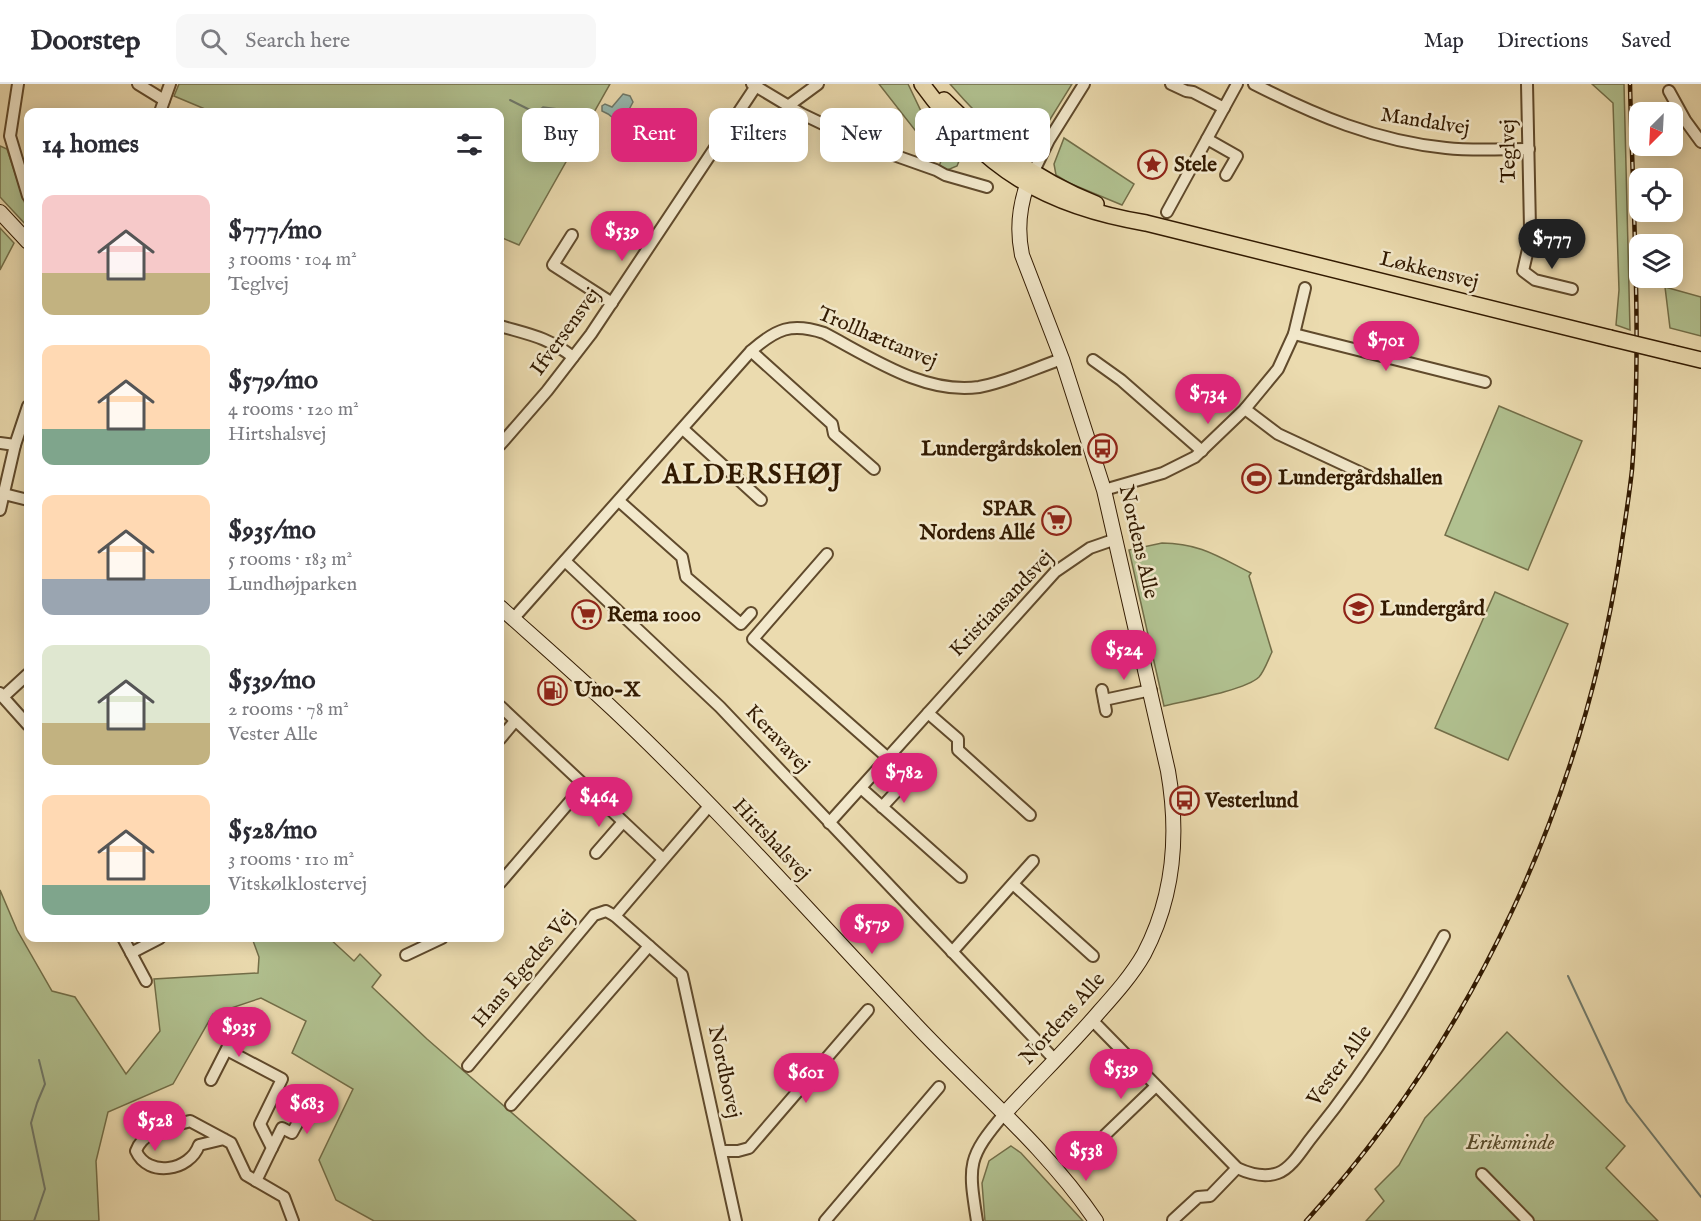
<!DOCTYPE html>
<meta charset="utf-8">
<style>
body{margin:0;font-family:"IM FELL English",serif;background:#f7f7f7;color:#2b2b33;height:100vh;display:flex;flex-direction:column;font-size:22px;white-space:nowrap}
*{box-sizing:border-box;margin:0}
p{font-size:20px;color:#7c7c81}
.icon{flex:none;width:33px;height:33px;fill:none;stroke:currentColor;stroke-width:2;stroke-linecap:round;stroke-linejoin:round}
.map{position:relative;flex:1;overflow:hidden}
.panel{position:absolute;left:24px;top:24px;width:480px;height:834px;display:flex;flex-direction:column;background:#fff;border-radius:12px;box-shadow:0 3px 15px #0003}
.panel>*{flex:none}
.banner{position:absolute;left:522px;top:24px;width:570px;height:54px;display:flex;gap:12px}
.needle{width:39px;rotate:204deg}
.controls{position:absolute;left:1629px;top:18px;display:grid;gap:12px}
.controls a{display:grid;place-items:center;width:54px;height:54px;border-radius:12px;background:#fff;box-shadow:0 3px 15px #0003;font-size:30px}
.price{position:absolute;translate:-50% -51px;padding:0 14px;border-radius:21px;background:#db2777;color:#fff;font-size:20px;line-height:39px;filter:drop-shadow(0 2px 3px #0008)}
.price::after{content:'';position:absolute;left:50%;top:36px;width:18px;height:14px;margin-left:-9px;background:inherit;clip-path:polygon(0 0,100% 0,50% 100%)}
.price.active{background:#222;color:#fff}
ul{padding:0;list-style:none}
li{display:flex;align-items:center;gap:18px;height:150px;padding:0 18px}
li span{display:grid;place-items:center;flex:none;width:168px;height:120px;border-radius:12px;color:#555}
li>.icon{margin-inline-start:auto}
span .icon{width:72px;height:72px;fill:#fffc;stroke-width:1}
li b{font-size:26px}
h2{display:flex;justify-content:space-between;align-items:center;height:72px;padding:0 18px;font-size:26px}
.chip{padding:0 21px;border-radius:12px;background:#fff;box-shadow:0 3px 15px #0003;font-size:21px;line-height:54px}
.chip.active{background:#db2777;color:#fff}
header{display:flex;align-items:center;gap:36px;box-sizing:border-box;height:84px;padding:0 30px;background:#fff;border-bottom:2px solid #e1e1e2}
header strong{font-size:28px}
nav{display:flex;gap:33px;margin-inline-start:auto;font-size:21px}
.search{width:420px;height:54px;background:#f7f7f7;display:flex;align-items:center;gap:15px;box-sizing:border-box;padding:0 21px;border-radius:12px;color:#7c7c81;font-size:22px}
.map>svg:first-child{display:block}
.green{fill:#b1c190;stroke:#726e48;stroke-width:1.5}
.water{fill:#99bab1;stroke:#707a6b;stroke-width:1.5}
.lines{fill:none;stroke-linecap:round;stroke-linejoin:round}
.stream{stroke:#707a6b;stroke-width:2}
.street-casing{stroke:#604a2c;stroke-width:14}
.secondary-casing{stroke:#321a01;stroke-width:16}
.primary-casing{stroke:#321a01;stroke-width:18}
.street{stroke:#f2e8cb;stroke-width:10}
.secondary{stroke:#f2e8cb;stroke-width:14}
.primary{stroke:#ebdbaf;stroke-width:15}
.rail-casing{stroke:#321a01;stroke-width:4.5}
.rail{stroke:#f2e8cb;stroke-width:2;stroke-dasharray:7;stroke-linecap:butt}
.primary-bridge-casing{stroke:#321a01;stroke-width:18;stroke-linecap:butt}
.primary-bridge{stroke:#ebdbaf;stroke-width:15}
.labels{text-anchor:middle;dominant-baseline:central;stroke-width:5;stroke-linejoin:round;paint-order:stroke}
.street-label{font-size:21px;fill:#321a01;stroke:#f2e8cb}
.poi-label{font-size:21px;font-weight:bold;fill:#321a01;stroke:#f2e8cb;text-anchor:start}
.park-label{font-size:21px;font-style:italic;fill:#584c2c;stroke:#f2e8cb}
.district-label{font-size:27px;font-weight:bold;letter-spacing:1.5px;fill:#321a01;stroke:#f2e8cb}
</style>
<header>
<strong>Doorstep</strong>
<div class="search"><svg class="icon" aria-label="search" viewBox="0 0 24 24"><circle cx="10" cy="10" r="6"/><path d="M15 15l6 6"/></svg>Search here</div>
<nav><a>Map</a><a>Directions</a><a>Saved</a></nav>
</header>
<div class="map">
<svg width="1701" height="1137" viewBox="0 0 1701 1137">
<rect width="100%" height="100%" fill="#ebdbaf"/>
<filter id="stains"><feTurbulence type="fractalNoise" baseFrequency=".00333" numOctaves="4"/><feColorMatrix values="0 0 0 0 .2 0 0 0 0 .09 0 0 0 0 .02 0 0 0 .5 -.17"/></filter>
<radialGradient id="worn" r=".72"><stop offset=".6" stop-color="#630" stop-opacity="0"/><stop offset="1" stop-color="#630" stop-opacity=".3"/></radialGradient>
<!-- green -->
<g class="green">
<path d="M179,0H610L519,161L500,153V28H212L174,12Z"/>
<path d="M879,0H908L921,27L959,77L957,82L945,87L939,82L944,70L936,67L933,72L923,70L922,55Z"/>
<path d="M950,0H1072L1041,50C1032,49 1022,50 1013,48C985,43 968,20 950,0Z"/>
<path d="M1592,0H1624L1630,246L1616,241L1619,206L1613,19Z"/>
<path d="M1064,54L1134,100L1122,121L1069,99L1056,91L1054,80Z"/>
<path d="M0,62L7,65L28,129V143L0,113Z"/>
<path d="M0,144L14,159L0,186Z"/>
<path d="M1665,203L1701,213V252L1670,244Z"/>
<path d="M1499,322L1582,357L1528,486L1445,451Z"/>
<path d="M1162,459C1199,459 1219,473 1251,489L1249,492L1272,568C1268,576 1265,586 1259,593C1246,606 1185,617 1164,622L1129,466Z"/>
<path d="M1495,508L1568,540L1508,676L1435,644Z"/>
<path d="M0,806L17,846L52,907L75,913L126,990L160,947L154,895L258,889L259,873L252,854H329L354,877L360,870L381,891L372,903L427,955L636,1137H374L336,1116L319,1076L353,1005L292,969L306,937L261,914L213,930L173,1000L108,1028L96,1077L99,1137H0Z"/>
<path d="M1507,948L1625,1062L1606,1084L1658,1137H1366L1384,1117L1375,1105L1399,1081L1425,1034Z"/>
<path d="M1011,1062L1021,1069L1083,1137H985L982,1099L989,1077Z"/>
</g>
<!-- water -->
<g class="water">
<path d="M623,10L630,12L633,18L625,33L617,37L608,30L602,27V22L605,20L612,23Z"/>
<path d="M543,23L558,25L564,34L557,51L551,55L537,51L534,43L536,29Z"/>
</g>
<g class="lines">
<!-- stream -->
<g class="stream">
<path d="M510,16L536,29"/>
<path d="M1568,892L1627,1018L1701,1113"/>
<path d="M34,1137L45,1105L31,1039L37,1019L45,1000L39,976"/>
</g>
<defs>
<g id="street">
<path d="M18,0L10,52L28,112"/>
<path d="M138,0L164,16"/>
<path d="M752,0L802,30L848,52L888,69L936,86L945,91L987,103"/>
<path d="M1171,0L1186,7L1193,8L1224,24"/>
<path d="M1254,0C1315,31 1376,57 1446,64C1473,67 1501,65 1529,65"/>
<path d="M1527,0L1530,144L1529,161L1523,187L1535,196L1572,205"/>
<path d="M1669,7L1685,36L1701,58"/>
<path d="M788,22L818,0"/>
<path d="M160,28L170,0"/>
<path d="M1207,55L1237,72L1226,91"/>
<path d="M1031,93L1049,56L1084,0"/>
<path d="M1167,128L1237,0"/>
<path d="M572,151L553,181L612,219"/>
<path d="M500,242C531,251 547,253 573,273"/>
<path d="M1294,250L1485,298"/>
<path d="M751,267L832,340L834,350L874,385"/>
<path d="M1093,276L1121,296L1202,367"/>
<path d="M1245,325L1278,350L1368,392"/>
<path d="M683,345L761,416"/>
<path d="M0,359L15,361"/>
<path d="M500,361L547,307L591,250L756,2"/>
<path d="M1104,406L1163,389L1195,373L1245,325L1278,285L1294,250L1305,204"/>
<path d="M4,410L28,416"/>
<path d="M619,417L682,473L686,493L741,540L751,529"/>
<path d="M0,426L15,361L28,322"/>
<path d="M827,470L753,555L888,674"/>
<path d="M565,477L720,623L1055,976"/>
<path d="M513,535L751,267C776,245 791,238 824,249C870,273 925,311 979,303C1007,298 1035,284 1062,275"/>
<path d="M1102,606L1106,627"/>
<path d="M0,609L3,613L28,590"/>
<path d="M3,613L28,641"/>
<path d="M1104,616L1151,606"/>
<path d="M500,622L663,775"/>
<path d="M928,629L958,655V666L1030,731"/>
<path d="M500,655L515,637"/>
<path d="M861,704L961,793"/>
<path d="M710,721L615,832L682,891L736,1137"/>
<path d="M882,723L905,698"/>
<path d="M829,739L1055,488L1090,464L1116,455"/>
<path d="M596,769L623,738"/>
<path d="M500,799L584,701"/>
<path d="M1013,800L1093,872"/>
<path d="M123,854L146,897"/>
<path d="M952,868L1033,777"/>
<path d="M131,869L160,854"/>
<path d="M406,871L442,854"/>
<path d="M1092,936L1237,1084C1250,1090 1264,1094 1278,1089C1292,1084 1303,1064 1312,1053C1363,990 1406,923 1444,852"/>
<path d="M227,966L282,995L260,1040L272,1064L256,1097"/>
<path d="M468,982L594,831L606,827L615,832"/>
<path d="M211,996L240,939"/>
<path d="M511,1021L649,862"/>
<path d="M1105,1051L1156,1002"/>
<path d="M224,1055L199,1061C190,1087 148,1094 136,1067C143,1046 171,1043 190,1037L231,1059L246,1091L284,1113L293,1137"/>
<path d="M272,1064L282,1044L292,1049L310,1016"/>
<path d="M721,1067H738L749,1064L868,926"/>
<path d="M1482,1090L1528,1137"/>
<path d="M1173,1136L1198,1113L1210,1112L1237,1084"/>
<path d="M825,1137L939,1003"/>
<path d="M977,1137C968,1080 967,1074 1005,1029"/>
</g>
<g id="secondary">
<path d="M0,128L28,158"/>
<path d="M500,523C538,557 577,591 614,626C720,726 816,835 915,940C976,1005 1046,1063 1096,1137"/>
<path d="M1005,1029C1036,995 1069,963 1099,928C1115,910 1132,891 1144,870C1174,813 1179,750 1168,687L1104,406L1062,275L1022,171C1017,147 1019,124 1027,101"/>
</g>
<g id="primary">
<path d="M922,0C983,84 1044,122 1146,139L1610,254"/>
<path d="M944,16C987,60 1038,97 1096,120"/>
<path d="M1672,269L1701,276"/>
</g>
</defs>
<!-- street casing -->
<use href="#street" class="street-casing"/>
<!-- secondary casing -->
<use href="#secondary" class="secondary-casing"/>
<!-- primary casing -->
<use href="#primary" class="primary-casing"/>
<!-- street -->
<use href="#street" class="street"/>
<!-- secondary -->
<use href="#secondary" class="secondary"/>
<!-- primary -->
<use href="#primary" class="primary"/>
<defs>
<path id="rail" d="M1306,1137C1475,952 1582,717 1620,471C1624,443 1629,414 1632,386C1642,258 1633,128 1630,0"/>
</defs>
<!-- rail casing -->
<use href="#rail" class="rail-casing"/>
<!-- rail -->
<use href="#rail" class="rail"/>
<defs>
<path id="primary-bridge" d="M1610,254L1672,269"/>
</defs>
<!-- primary-bridge casing -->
<use href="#primary-bridge" class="primary-bridge-casing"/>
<!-- primary-bridge -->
<use href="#primary-bridge" class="primary-bridge"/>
</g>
<!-- icons -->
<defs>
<symbol id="sight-ring" viewBox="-11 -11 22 22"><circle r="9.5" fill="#f2e8cb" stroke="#8f2418" stroke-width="1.5"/><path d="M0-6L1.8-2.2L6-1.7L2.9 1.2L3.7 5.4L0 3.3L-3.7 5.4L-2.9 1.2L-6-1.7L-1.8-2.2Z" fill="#8f2418"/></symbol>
<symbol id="bus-ring" viewBox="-11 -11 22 22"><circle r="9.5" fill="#f2e8cb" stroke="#8f2418" stroke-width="1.5"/><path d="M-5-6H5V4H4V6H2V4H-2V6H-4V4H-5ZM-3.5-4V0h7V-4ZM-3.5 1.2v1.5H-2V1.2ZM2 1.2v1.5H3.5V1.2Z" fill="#8f2418"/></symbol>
<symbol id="stadium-ring" viewBox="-11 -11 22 22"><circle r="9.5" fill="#f2e8cb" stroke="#8f2418" stroke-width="1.5"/><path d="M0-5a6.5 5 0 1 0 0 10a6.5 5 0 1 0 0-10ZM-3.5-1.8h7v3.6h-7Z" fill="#8f2418"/></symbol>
<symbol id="supermarket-ring" viewBox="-11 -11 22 22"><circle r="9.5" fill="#f2e8cb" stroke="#8f2418" stroke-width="1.5"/><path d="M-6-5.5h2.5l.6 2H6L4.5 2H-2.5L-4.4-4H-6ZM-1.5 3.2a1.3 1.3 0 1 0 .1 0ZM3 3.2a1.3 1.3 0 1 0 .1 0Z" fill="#8f2418"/></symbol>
<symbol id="school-ring" viewBox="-11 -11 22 22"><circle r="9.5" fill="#f2e8cb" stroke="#8f2418" stroke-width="1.5"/><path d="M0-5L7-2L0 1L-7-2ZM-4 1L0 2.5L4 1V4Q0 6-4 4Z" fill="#8f2418"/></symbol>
<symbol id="fuel-ring" viewBox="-11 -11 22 22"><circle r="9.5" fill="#f2e8cb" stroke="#8f2418" stroke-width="1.5"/><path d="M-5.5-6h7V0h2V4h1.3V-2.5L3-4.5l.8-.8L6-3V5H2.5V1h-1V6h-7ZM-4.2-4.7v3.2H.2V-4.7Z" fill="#8f2418"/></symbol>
</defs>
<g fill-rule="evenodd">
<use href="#sight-ring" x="1136" y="64" width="33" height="33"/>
<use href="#bus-ring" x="1086" y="348" width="33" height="33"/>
<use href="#stadium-ring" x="1240" y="378" width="33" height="33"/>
<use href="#supermarket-ring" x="1040" y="420" width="33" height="33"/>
<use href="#school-ring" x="1342" y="508" width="33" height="33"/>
<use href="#supermarket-ring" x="570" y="514" width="33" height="33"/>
<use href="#fuel-ring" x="536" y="590" width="33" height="33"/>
<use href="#bus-ring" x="1168" y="700" width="33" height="33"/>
</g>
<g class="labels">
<!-- street labels -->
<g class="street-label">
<text transform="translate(1425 38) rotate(9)">Mandalvej</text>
<text transform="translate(1509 67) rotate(-91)">Teglvej</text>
<text transform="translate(1429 187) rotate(14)">Løkkensvej</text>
<text transform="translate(566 248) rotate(-54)">Ifversensvej</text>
<text transform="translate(877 254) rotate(23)">Trollhættanvej</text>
<text transform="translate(1138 458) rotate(77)">Nordens Alle</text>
<text transform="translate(1002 520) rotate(-46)">Kristiansandsvej</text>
<text transform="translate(777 655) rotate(47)">Keravavej</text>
<text transform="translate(771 756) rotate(47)">Hirtshalsvej</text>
<text transform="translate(524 885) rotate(-50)">Hans Egedes Vej</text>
<text transform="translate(1063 935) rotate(-48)">Nordens Alle</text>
<text transform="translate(1340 982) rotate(-54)">Vester Alle</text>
<text transform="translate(724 988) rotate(78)">Nordbovej</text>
</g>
<!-- poi labels -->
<g class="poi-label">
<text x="1174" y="81">Stele</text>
<text x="1082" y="365" text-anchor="end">Lundergårdskolen</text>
<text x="1278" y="394">Lundergårdshallen</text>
<text x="1035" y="425" text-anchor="end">SPAR<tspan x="1035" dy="24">Nordens Allé</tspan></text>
<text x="1380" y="525">Lundergård</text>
<text x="607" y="531">Rema 1000</text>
<text x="574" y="606">Uno-X</text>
<text x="1205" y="717">Vesterlund</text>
</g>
<!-- park labels -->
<g class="park-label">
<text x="1510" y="1059">Eriksminde</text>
</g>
<!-- district labels -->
<g class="district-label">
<text x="753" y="392">ALDERSHØJ</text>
</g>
</g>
<rect width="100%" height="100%" filter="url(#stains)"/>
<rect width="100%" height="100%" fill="url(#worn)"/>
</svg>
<div class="controls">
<a><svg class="needle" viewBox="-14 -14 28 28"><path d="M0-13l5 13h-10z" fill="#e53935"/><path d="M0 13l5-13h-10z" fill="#7c7c81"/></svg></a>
<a><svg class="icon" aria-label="locate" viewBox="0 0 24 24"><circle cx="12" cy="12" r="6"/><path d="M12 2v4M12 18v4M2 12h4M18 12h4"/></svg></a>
<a><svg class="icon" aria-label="layers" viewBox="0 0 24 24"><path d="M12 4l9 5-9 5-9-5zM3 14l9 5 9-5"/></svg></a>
</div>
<b class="price" style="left:622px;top:178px">$539</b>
<b class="price active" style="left:1552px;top:186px">$777</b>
<b class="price" style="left:1386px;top:288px">$701</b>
<b class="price" style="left:1208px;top:341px">$734</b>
<b class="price" style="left:1124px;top:597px">$524</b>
<b class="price" style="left:904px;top:720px">$782</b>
<b class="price" style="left:599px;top:744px">$464</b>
<b class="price" style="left:872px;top:871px">$579</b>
<b class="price" style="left:239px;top:974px">$935</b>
<b class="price" style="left:1121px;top:1016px">$539</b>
<b class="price" style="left:806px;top:1020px">$601</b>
<b class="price" style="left:307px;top:1051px">$683</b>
<b class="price" style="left:155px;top:1068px">$528</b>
<b class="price" style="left:1086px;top:1098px">$538</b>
<div class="banner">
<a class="chip">Buy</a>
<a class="chip active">Rent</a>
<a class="chip">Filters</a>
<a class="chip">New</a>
<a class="chip">Apartment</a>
</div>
<section class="panel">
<h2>14 homes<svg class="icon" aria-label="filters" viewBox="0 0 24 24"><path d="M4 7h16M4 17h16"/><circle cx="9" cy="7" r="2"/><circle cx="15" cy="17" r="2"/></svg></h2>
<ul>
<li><span style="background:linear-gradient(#f6c9c9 65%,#c2b280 0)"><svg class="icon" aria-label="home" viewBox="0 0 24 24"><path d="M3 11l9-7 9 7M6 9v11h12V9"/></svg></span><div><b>$777/mo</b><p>3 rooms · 104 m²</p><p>Teglvej</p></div></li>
<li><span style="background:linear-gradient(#ffd9b3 70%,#7fa58c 0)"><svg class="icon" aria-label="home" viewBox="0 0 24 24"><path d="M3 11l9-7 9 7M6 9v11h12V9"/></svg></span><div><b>$579/mo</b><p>4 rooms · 120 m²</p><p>Hirtshalsvej</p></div></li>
<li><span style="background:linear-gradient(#ffd9b3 70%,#9aa5b1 0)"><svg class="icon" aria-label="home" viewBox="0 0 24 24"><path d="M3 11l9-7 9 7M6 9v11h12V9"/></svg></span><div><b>$935/mo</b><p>5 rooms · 183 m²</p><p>Lundhøjparken</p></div></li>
<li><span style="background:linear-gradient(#dfe7d0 65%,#c2b280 0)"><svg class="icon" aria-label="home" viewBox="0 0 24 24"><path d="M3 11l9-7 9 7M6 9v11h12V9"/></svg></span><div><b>$539/mo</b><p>2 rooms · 78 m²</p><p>Vester Alle</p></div></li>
<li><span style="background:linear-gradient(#ffd9b3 75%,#7fa58c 0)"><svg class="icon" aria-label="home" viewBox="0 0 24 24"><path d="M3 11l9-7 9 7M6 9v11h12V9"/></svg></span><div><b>$528/mo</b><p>3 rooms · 110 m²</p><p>Vitskølklostervej</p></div></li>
</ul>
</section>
</div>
